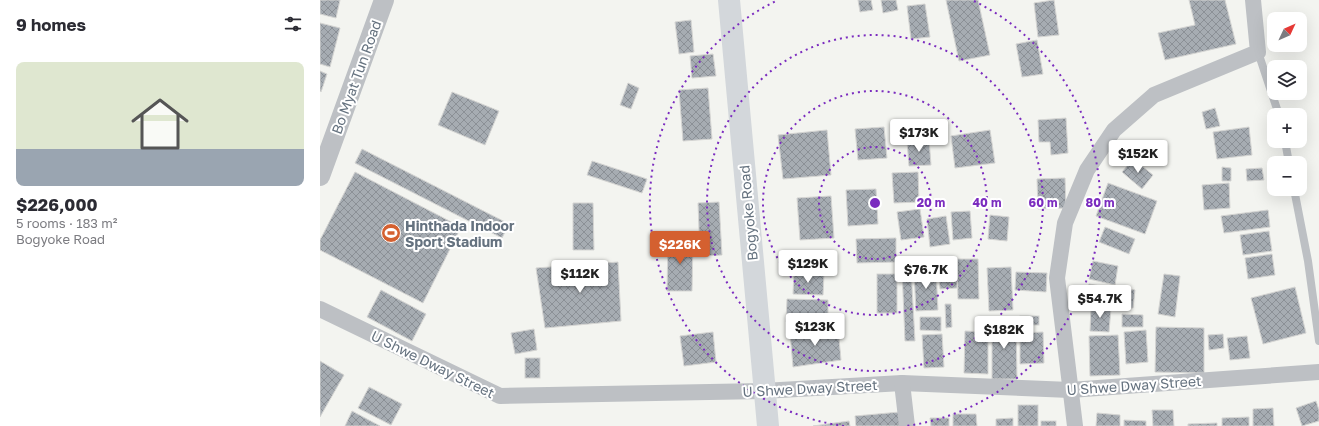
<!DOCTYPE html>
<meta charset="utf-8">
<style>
body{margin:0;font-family:"Golos Text",sans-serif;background:#f7f7f7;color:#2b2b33;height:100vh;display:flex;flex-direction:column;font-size:15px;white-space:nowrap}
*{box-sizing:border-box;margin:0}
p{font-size:13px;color:#7c7c81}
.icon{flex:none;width:22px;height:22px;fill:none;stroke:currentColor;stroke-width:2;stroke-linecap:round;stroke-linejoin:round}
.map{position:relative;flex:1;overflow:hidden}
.side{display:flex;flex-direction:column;background:#fff;width:320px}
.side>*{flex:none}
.needle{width:26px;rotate:46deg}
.buttons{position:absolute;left:947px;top:12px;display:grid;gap:8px}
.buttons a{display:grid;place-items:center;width:40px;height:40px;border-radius:8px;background:#fff;box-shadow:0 4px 16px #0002;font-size:20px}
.price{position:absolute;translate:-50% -34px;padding:0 9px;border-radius:4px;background:#fff;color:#222;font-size:13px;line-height:26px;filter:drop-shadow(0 1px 2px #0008)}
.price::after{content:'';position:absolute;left:50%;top:24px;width:12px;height:9px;margin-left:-6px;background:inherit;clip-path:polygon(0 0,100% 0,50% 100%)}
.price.current{background:#d46030;color:#fff}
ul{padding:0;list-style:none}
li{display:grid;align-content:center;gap:8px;height:212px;padding:0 16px}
li span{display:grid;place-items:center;height:124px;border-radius:8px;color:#555}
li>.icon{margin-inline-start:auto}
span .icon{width:72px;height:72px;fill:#fffc;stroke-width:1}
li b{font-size:17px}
h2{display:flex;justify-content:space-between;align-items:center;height:48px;padding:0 16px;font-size:17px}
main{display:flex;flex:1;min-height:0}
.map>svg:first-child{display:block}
.building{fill:url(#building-cross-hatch);stroke:#d5d5d3}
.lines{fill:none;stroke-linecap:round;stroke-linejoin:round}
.service{stroke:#bdc0c4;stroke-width:8}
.minor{stroke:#bdc0c4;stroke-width:16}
.tertiary{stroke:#bdc0c4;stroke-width:20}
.primary{stroke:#d3d7db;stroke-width:22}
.ring{fill:none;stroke:#7b2cbf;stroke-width:2;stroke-dasharray:2 4}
.labels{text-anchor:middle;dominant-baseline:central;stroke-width:4;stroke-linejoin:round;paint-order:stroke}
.street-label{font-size:14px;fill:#65727f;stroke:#fff}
.poi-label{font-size:14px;font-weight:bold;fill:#65727f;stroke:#fff;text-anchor:start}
.centre{fill:#7b2cbf;stroke:#fff;stroke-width:2}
.ring-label{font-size:12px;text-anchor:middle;font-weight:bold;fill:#7b2cbf;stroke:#fff;stroke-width:4;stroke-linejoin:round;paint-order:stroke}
</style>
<main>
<section class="side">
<h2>9 homes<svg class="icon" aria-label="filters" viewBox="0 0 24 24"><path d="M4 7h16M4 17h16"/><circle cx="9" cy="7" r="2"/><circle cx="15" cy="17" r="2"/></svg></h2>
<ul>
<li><span style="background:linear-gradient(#dfe7d0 70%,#9aa5b1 0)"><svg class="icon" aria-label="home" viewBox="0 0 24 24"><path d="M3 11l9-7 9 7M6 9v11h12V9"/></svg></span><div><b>$226,000</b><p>5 rooms · 183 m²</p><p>Bogyoke Road</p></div></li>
</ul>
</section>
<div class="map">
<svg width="999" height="426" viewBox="0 0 999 426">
<defs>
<pattern id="building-cross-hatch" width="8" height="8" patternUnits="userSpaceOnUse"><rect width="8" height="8" fill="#a6acb2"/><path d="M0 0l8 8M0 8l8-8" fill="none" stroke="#8b9096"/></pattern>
</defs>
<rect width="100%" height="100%" fill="#f3f4f0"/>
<!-- building -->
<g class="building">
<path d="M0,0H20L16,18L0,14Z"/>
<path d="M538,0H551L553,10L540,12Z"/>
<path d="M561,0H576L578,10L563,13Z"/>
<path d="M626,0H658L670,55L639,61Z"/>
<path d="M734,0L739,35L718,37L714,3Z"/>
<path d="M869,0H905L916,44L845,60L838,33L875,25Z"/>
<path d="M605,4L610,37L591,39L587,6Z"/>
<path d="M371,20L374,52L359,54L355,22Z"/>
<path d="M0,23L20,28L10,67L0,64Z"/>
<path d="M717,40L723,74L702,77L696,44Z"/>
<path d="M393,54L396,76L372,78L370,56Z"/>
<path d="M0,71L7,74L1,92L0,91Z"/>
<path d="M308,83L319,88L311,109L300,105Z"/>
<path d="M388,88L392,139L363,141L359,90Z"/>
<path d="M132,92L179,111L165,145L118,125Z"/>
<path d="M895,108L900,126L886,129L882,112Z"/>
<path d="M746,118L748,153L731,155L730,142H719L718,120Z"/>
<path d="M564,127L567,158L538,160L535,129Z"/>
<path d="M929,127L932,155L897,159L893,132Z"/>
<path d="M507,130L511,175L463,179L458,135Z"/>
<path d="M670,130L675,163L635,168L631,136Z"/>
<path d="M609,139L611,165L589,166L587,141Z"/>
<path d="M42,149L189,224L182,238L35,163Z"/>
<path d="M813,159L833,175L822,189L802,172Z"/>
<path d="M272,161L327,179L322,193L267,175Z"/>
<path d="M902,167L911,168V181H902Z"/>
<path d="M942,168L944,180L927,181L926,169Z"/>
<path d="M35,172L141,227L103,303L0,250V240Z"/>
<path d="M598,172L599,202L574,203L572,173Z"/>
<path d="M745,178L746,208L718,209L717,179Z"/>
<path d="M788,183L837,201L825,234L776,216Z"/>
<path d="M909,183L910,208L884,210L882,185Z"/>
<path d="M556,189L558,224L528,226L526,190Z"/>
<path d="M511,196L514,238L480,240L477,198Z"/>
<path d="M399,202L402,255L380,256L378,203Z"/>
<path d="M253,203H273L274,250H253Z"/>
<path d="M600,209L604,237L581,240L577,212Z"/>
<path d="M948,210L950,227L904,233L901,216Z"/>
<path d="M650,211L652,238L633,240L631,212Z"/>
<path d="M670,215L689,217L687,241L668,239Z"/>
<path d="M626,216L630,244L610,247L607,219Z"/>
<path d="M785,227L815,239L809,254L779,242Z"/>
<path d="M949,231L952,251L923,255L920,235Z"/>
<path d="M576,238V262L537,263L536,239Z"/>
<path d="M348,239L373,240L372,291H347Z"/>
<path d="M952,254L955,275L928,279L925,258Z"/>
<path d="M637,259H658L659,299H638Z"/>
<path d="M773,261L798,266L795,285L769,279Z"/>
<path d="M298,262L301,321L225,328L216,268Z"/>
<path d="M691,267L693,310L669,311L667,268Z"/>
<path d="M582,269H591L595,341H585Z"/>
<path d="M616,270L618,310L596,311L594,271Z"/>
<path d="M474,272L504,274L503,295L473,294Z"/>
<path d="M696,272L727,273L726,292L695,290Z"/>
<path d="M619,273H637V288L620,289Z"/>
<rect x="557" y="274" width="20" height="39"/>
<path d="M844,274L860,276L855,317L838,314Z"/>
<path d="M769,284L798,289L795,306L766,301Z"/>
<path d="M975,287L986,333L943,344L931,298Z"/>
<path d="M801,288L815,290L813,308L799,307Z"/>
<path d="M61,290L106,314L92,341L47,317Z"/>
<path d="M467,299L508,300V323L466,322Z"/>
<path d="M625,304H631L632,327L626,328Z"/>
<path d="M771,307L791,308L789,332L770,331Z"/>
<path d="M802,314L823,315V327H802Z"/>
<rect x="700" y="316" width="19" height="9"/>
<path d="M600,317H621V331L600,330Z"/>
<path d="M672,321H696L697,379H672Z"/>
<path d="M836,327L884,328V373L835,372Z"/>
<path d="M518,328L521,360L473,367L470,333Z"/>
<path d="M214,329L217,350L195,354L191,333Z"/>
<path d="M826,330L828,362L806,364L804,332Z"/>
<path d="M645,331L668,332V374L644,373Z"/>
<path d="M393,332L396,362L364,366L360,336Z"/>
<path d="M723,332L724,363L700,364V333Z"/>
<path d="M622,334L624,367L604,368L602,335Z"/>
<path d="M903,334L904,348L889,350L888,335Z"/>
<path d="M798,335L800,375L770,376L769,336Z"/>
<path d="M927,336L930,358L910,360L907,338Z"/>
<rect x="205" y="358" width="15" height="20"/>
<path d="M0,361L24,375L0,417Z"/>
<path d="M49,387L82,404L71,425L38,408Z"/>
<path d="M996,401L999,410V421L982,426L976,408Z"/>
<rect x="698" y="405" width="20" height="21"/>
<path d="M953,408L954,426H933V409Z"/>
<path d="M832,410H853L854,426H833Z"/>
<path d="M32,411L60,426H25Z"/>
<path d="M580,412L581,426H536L535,416Z"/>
<path d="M777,413L800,415V426H776Z"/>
<path d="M633,414H656L657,426H633Z"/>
<path d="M929,417V426H902V418Z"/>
<path d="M610,418H629V426H611Z"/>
<path d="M693,418V426H676V419Z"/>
<path d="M804,420L826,421V426H804Z"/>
<path d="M529,421L530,426H493Z"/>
<rect x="721" y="421" width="15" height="5"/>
<path d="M897,423V426H868V424Z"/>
</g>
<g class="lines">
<!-- service -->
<g class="service">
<path d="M938,52L959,115"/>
<path d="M965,141L969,163"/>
<path d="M974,189L988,261L999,341"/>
</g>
<!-- minor -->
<g class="minor">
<path d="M0,309L180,396L443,391L582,383L750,390L999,372"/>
<path d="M582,383L587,426"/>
<path d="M755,426L737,278L745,223L767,170L794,130L834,95L938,52L933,0"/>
</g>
<!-- tertiary -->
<path class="tertiary" d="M0,176L64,0"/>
<!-- primary -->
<path class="primary" d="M409,0L448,426"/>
</g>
<!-- distance rings -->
<g class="ring">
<circle cx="555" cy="203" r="56"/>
<circle cx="555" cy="203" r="112"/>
<circle cx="555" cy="203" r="168"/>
<path d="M524 426A225 225 0 0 1 456 1M654 1A225 225 0 0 1 586 426"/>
</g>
<!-- icons -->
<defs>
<symbol id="stadium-disc" viewBox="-11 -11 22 22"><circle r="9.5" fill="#d46030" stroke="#fff"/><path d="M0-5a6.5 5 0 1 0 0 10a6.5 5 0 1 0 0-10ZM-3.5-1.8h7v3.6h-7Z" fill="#fff"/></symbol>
</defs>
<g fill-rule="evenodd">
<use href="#stadium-disc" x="60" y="222" width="22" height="22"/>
</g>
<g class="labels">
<!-- street labels -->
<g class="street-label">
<text transform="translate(36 77) rotate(-70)">Bo Myat Tun Road</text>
<text transform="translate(428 213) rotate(-95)">Bogyoke Road</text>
<text transform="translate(113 364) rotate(26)">U Shwe Dway Street</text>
<text transform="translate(814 385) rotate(-4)">U Shwe Dway Street</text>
<text transform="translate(490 388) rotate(-3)">U Shwe Dway Street</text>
</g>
<!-- poi labels -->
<g class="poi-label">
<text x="85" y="225">Hinthada Indoor<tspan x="85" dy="16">Sport Stadium</tspan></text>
</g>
</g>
<circle cx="555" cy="203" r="6" class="centre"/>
<g class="ring-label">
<text x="611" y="207">20 m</text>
<text x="667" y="207">40 m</text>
<text x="723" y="207">60 m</text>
<text x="780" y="207">80 m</text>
</g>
</svg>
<div class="buttons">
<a><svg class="needle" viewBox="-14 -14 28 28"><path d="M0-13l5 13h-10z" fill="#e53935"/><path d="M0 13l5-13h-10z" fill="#7c7c81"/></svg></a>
<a><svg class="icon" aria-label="layers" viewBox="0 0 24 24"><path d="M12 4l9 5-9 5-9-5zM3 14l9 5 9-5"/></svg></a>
<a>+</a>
<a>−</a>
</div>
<b class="price" style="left:599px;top:153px">$173K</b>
<b class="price" style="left:818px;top:174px">$152K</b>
<b class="price current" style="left:360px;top:265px">$226K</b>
<b class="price" style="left:488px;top:284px">$129K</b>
<b class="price" style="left:606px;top:290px">$76.7K</b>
<b class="price" style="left:260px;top:294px">$112K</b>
<b class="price" style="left:780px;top:319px">$54.7K</b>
<b class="price" style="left:495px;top:347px">$123K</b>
<b class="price" style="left:684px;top:350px">$182K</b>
</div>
</main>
